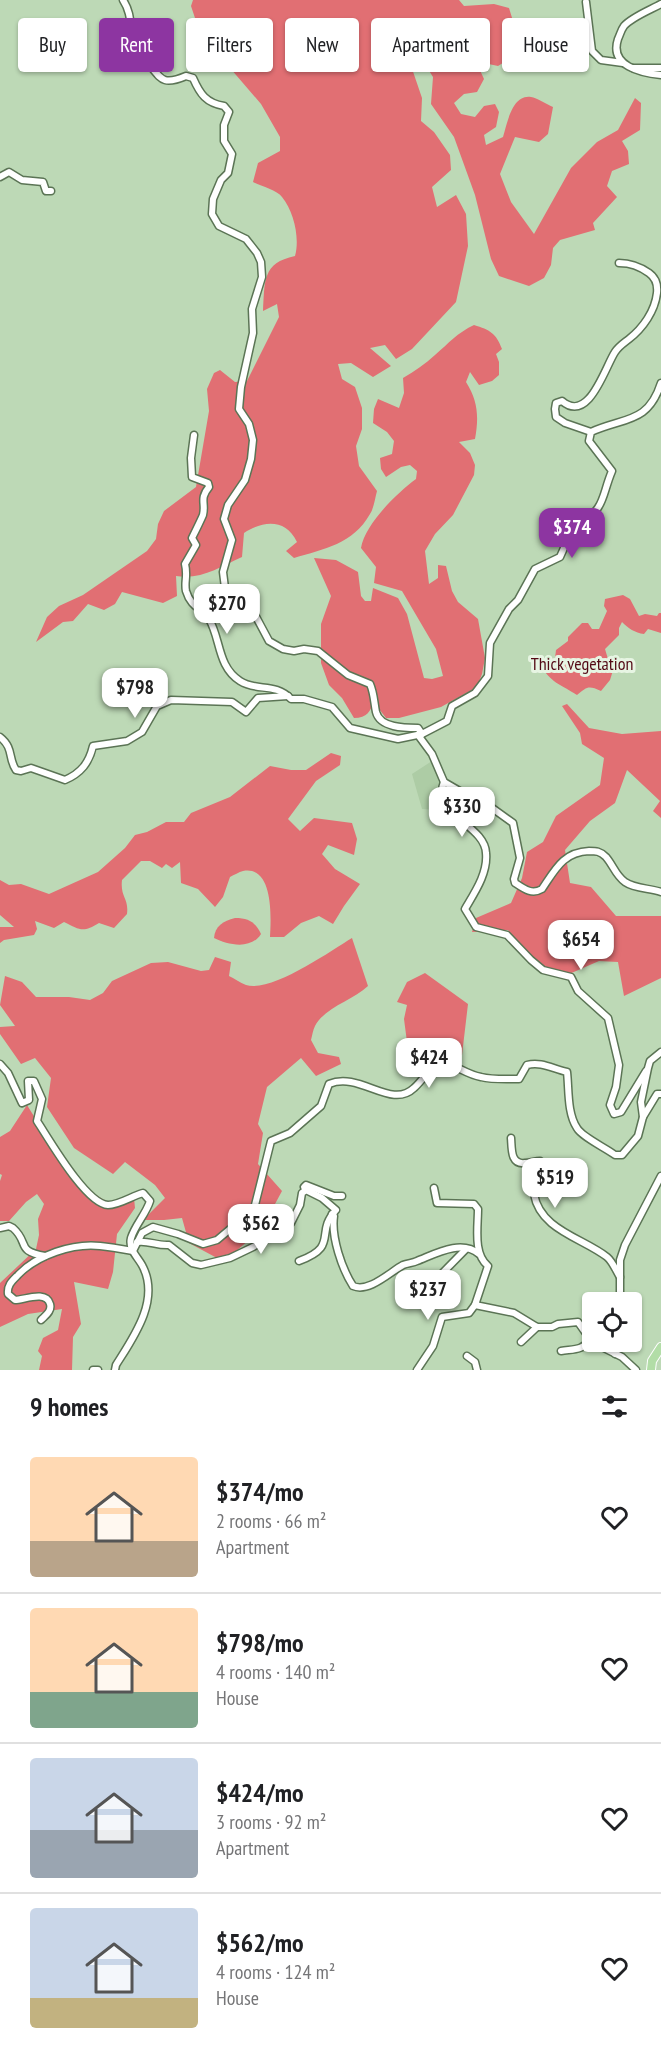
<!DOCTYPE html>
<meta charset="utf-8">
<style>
body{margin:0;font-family:"PT Sans Narrow",sans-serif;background:#f2f2f2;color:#202124;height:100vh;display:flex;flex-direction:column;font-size:22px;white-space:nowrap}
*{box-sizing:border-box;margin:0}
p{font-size:20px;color:#757577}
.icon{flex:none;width:33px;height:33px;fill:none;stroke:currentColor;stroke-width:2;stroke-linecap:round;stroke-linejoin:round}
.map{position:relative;height:1370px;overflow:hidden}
.details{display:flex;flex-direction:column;background:#fff;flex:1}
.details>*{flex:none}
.guide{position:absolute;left:18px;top:18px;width:626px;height:54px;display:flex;gap:12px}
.buttons{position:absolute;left:582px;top:1292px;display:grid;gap:12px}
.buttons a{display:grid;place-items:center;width:60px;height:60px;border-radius:6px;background:#fff;box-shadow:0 2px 4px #0004;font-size:30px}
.price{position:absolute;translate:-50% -51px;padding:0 14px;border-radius:12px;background:#fff;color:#222;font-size:20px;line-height:39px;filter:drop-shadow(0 2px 3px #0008)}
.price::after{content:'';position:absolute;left:50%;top:36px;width:18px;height:14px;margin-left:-9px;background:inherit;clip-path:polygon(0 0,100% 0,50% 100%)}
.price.selected{background:#8d35a1;color:#fff}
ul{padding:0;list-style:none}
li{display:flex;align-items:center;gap:18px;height:150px;padding:0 30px}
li+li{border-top:2px solid #e0e0e0}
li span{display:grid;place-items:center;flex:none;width:168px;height:120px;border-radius:6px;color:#555}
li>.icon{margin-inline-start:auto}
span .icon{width:72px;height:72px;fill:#fffc;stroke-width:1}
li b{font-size:26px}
h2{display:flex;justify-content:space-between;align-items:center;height:72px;padding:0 30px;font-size:26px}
.tag{padding:0 21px;border-radius:6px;background:#fff;box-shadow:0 2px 4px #0004;font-size:21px;line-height:54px}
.tag.selected{background:#8d35a1;color:#fff}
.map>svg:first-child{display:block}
.built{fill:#adcca5}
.forest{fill:#e16f73}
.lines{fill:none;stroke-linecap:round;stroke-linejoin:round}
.minor-casing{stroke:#5b7455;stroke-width:9}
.major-casing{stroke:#fff;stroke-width:10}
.minor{stroke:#fff;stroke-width:6}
.major{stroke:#b2dda7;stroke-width:8}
.labels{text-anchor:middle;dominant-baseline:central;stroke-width:6;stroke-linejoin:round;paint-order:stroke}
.park-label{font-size:18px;fill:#530914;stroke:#e7f5e3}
</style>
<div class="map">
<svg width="661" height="1370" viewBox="0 0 661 1370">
<rect width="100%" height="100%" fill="#bdd9b6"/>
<!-- built -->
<path class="built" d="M432,761L438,776L439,783L435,795L439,801V810L422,809L412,774Z"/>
<!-- forest -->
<g class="forest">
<path d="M193,0H459L464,6L494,4L509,8L517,34L506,61L498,66L484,63L478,66L484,79L477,92L464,94L454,103L461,114L475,117L484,106L495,104L499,112L496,127L484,135L486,145L503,137C507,124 512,94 531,97C537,98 546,104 553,107L548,134L539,142L515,137L500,174L511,202L534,234L571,168L597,142L618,130L635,98L641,103L640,130L622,141L628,151L629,164L612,171L607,186L617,197L593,223L595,230L560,240L553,248L551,265L544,278L529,286L499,276L491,259L475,195L454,137L431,104L433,77L411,42L390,31L388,38L406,51L422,98L421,121L434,132L450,155L451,170L432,187L437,207L456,195L466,214L468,246L456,302L412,349L396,359L385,345L370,348L391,366L373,377L351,363L338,364L342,379L355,387L362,408V429L356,446L359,466L377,491C375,498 374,508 370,514C353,544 324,549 294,558L286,551L297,542C286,519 264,520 244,533L242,557C220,567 201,580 176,576L177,596L163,603L122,592L115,604L104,610L88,604L73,621L63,622L36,642L47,617L59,606L83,595L147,551L156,539L158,524L164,511L196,487L209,411L207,389L214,373L220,370L235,382L247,381L279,317L277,304L263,311C265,281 262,263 295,256C300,238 294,212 282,197C277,190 261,186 253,182L258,163L280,151V137L261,104L200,33L191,6Z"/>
<path d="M474,325C490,330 496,333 502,349L496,354L499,362V375L492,381L479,385L470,372L466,382C478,401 479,417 475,439L459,442L470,453L475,465L474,475L453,515L435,534L425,551L429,584L438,578V565L446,566L452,591L458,602L478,619L485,658L482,674L477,687L441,707L399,718H386L379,709L378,699L374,700C371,711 367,718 354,718L342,698L329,685L321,663V624L331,596L314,558L336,560L358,572L361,596L365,601H371L373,588L398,598L407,614L424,678L432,679L443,676L436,649L402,591L374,583L376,567L361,548C365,524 397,493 416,479L417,471L410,465L401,467L386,477L381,469L380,458L392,454L394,441L387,432L373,423L374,409L378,399L399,408L404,393L403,378C415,371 425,364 435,355C449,343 457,333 474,325Z"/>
<path d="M623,595L630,599L639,616L645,614L657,616L659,613H661V633L648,629L644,634C635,633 628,628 622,622L619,628V635L605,649L608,659L607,664H615L610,680L601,691C588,685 587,687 577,695C562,685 553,684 542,668L544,660L555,658L556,650L568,641V637L582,623H588L592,629H599L607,611L604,606L605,599Z"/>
<path d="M567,704L589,728L622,734L661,731V818L653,811L660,801L627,770L615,803L590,821L565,850L570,883L591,887L616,916H661V978L624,996L618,962L599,961L560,978L545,974L522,956L508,930L472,932L476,918L511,903L522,878L527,852L543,842L556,816L600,785L604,758L582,744L580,733L562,706Z"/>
<path d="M331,753L341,756L340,765L316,781L288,819L300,831L314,818L352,823L357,839L354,855L328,845L322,854L335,869L360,884L344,906L333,924L319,916L301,923L284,937H270C271,919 274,865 243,871C239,872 234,875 230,877L223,897L215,907L198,889L181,883L180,862L172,868L166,864L162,868L150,861H141L122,880C120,897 129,898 127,914L114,928L99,923C83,933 80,930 64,922L54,928L35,921L37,929L34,935L4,940L0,943V927H14L0,915V880L9,885L21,884L49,894L98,872L125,848L135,835L147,832L166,822H184L191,813L230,797L270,766L291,770H306Z"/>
<path d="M235,918C249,918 255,922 261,934C251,950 228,945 214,938C215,926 223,921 235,918Z"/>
<path d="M352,938L368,986C353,1000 324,1008 315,1026C313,1030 312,1036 311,1040L318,1053L339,1057L341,1064L316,1076L301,1058L267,1087L258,1124L263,1133L258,1164L282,1191L275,1204L279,1214L235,1252L217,1258L189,1243L182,1218L164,1220H143L165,1198L155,1185L125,1162L113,1174L74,1148L47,1107L51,1078L35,1058L21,1064L0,1034V1027L15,1026L0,1005L5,976L22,982L36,997H69L90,1000L103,993L112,981L151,963L168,962L201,971L209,970L215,957L231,962L229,976C234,978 240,983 246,985C271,993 329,952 352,938Z"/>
<path d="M425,973L468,1004L462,1055L438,1059L407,1042L404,1019L407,1005L397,1002L407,982Z"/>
<path d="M27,1105L61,1160L88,1190L109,1203L134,1198L135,1208L117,1234L113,1272L108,1289L74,1282L81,1324L73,1337L72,1370H39L42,1356L38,1351L43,1338L58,1330L62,1309L28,1314L0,1327V1283L36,1249L39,1235L38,1219L44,1204L37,1194L26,1202L9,1221H0V1181L2,1175L0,1174V1137L10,1131Z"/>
</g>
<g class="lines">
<defs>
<g id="minor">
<path d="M123,0C133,15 129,29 134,45C136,52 140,55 145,60C161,77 160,87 186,76L193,78C200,94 206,103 224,106L229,112L224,125V141L232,154L228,173L221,180L213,199L212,214L219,226L246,239L257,253L261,262L262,277L252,309L253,333L241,387L239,409L249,424L253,440L251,459L245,480L228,505L224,519L232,540L223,572L225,588L231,597L254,613L269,641L283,649L294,651L304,649L318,651L348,675L370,684C374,693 374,702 376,712C380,728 405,728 418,728L422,734"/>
<path d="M586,2L592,51L601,60L623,63"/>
<path d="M661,4C650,10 632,17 624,26C621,30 620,35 618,39C609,66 641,73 661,75"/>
<path d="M633,68H661"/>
<path d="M0,177L9,172L22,180L43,182L46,191H51"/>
<path d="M591,432L565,423L556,417L555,409L556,403L562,401C589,424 605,367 615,352C619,346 624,343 629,339C643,328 655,311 657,293C658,284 656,278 649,273C639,266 631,263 619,263"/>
<path d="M194,435L191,458L192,477L208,483L209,487C199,499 206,503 203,515C200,522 196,530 192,538L196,545L185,564C188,576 184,582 186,591C191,608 203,609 209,619C221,639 217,666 240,681C257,692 275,682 291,699H304L332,707L350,728L398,739L422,734L447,721L452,706L475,693L488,676L490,643L509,609L518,600L535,569L560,557L564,548L563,526L571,522L578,524C606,509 601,497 612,471L589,441L591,432C624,417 648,424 661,383"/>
<path d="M418,735L432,754L444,782L463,793L481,800L513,823L520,858L514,879L515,883C524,889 532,895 542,889C555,870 563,852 589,851C596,851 600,851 606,857C613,865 616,876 625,882C635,889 650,888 661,892"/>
<path d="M0,737C14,748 8,759 16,770L21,771L31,768L65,780C81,773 89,763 93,746L127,741L142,732L157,706L171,700L232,702L246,712L258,698L288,696"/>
<path d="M444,782C431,814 485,825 486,853C488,873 475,892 465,909L476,927L507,935L531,960L543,970L571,977L578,991L608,1018L619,1065L616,1087L610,1105L614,1114L621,1112L646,1071"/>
<path d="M0,1064L8,1073L22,1103L29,1100L28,1081H34L42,1099L37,1121C49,1139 86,1204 108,1205C119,1205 132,1196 143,1193L150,1201C146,1214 135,1225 131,1238C128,1250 139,1258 143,1267C160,1301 133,1338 116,1365L115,1370"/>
<path d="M643,1117L657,1094H661"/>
<path d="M511,1138C512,1148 510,1165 525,1163C531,1163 535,1161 540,1161C539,1171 533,1184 534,1194C540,1230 583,1238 607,1257C613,1262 616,1271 620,1277"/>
<path d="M434,1188L437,1203L474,1204L478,1209C478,1227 473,1254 488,1266L475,1305L514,1313L537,1327H552L558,1324L578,1322L592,1342L622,1357L636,1370"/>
<path d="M306,1190L304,1187L306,1185L334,1196H342"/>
<path d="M332,1214L334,1216C331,1237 342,1269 353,1286C369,1293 390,1272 403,1265C408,1263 413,1263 417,1261C435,1254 461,1239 479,1254"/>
<path d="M0,1228L9,1226L13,1228C30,1243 15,1251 45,1256"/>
<path d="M137,1242C148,1240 157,1246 169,1245L192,1263L201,1265L230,1258L253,1247L291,1223L300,1205L302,1193L306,1190L322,1198L336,1210C314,1233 340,1246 299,1261"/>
<path d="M133,1251L142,1233L153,1227L178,1234L203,1244L217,1240L254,1209L271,1141L290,1133L321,1106L329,1084C360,1071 391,1110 414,1088C422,1081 428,1071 436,1063C453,1061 463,1074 481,1077C493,1080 507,1079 519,1079L527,1065C541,1061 553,1069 567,1072C569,1089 567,1113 577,1128C582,1137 606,1148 615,1155H622L638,1136L643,1117L641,1102L648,1068L650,1061L661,1052"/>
<path d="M417,1299L466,1249"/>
<path d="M620,1302V1260L625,1245L661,1176"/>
<path d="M41,1320C46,1315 52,1311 50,1304C46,1290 24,1300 15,1300L8,1294C7,1285 12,1281 18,1275C37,1255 73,1243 100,1246C111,1247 122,1249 133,1251"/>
<path d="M521,1342L537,1327"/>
<path d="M561,1351C572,1349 583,1351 589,1340"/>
<path d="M615,1354L619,1341"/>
<path d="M467,1356L475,1362L477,1370"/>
<path d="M93,1370H98"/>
<path d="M417,1370L433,1346L442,1317L469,1313L475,1305"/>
</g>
<path id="major" d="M651,1370L652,1361L661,1347"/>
</defs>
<!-- minor casing -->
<use href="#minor" class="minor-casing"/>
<!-- major casing -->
<use href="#major" class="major-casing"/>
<!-- minor -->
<use href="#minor" class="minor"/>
<!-- major -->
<use href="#major" class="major"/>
</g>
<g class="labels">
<!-- park labels -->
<g class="park-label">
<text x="582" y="663">Thick vegetation</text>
</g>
</g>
</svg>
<div class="buttons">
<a><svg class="icon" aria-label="locate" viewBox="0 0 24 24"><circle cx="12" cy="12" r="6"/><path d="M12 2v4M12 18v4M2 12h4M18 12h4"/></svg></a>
</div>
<b class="price selected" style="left:572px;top:559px">$374</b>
<b class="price" style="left:227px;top:635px">$270</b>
<b class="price" style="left:135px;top:719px">$798</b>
<b class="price" style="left:462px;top:838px">$330</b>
<b class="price" style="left:581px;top:971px">$654</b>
<b class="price" style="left:429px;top:1089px">$424</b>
<b class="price" style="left:555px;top:1209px">$519</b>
<b class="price" style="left:261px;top:1255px">$562</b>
<b class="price" style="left:428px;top:1321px">$237</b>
<div class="guide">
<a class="tag">Buy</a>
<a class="tag selected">Rent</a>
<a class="tag">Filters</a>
<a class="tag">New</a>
<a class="tag">Apartment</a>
<a class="tag">House</a>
</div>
</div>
<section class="details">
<h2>9 homes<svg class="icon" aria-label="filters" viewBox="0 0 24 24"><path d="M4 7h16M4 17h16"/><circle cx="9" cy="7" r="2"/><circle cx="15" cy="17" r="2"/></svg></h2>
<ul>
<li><span style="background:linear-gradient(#ffd9b3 70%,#b9a48a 0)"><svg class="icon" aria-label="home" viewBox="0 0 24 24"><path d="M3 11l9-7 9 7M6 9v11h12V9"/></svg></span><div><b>$374/mo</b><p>2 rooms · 66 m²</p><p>Apartment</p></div><svg class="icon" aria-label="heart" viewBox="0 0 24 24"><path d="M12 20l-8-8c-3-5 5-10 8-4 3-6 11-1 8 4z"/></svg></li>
<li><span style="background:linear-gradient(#ffd9b3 70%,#7fa58c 0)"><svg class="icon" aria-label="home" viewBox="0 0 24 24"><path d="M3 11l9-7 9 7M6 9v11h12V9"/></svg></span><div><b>$798/mo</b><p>4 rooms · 140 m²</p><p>House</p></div><svg class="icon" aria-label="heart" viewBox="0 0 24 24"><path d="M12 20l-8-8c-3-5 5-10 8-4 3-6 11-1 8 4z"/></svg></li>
<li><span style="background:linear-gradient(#c9d6e8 60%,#9aa5b1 0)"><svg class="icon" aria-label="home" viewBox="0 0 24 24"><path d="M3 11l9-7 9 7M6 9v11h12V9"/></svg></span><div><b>$424/mo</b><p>3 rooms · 92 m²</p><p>Apartment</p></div><svg class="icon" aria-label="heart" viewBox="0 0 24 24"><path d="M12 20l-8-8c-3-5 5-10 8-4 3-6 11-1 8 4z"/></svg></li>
<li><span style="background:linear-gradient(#c9d6e8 75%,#c2b280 0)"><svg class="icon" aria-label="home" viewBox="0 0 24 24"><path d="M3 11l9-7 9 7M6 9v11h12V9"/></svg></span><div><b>$562/mo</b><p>4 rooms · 124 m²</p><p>House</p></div><svg class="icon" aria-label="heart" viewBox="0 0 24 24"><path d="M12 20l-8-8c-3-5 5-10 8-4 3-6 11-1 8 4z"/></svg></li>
</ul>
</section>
